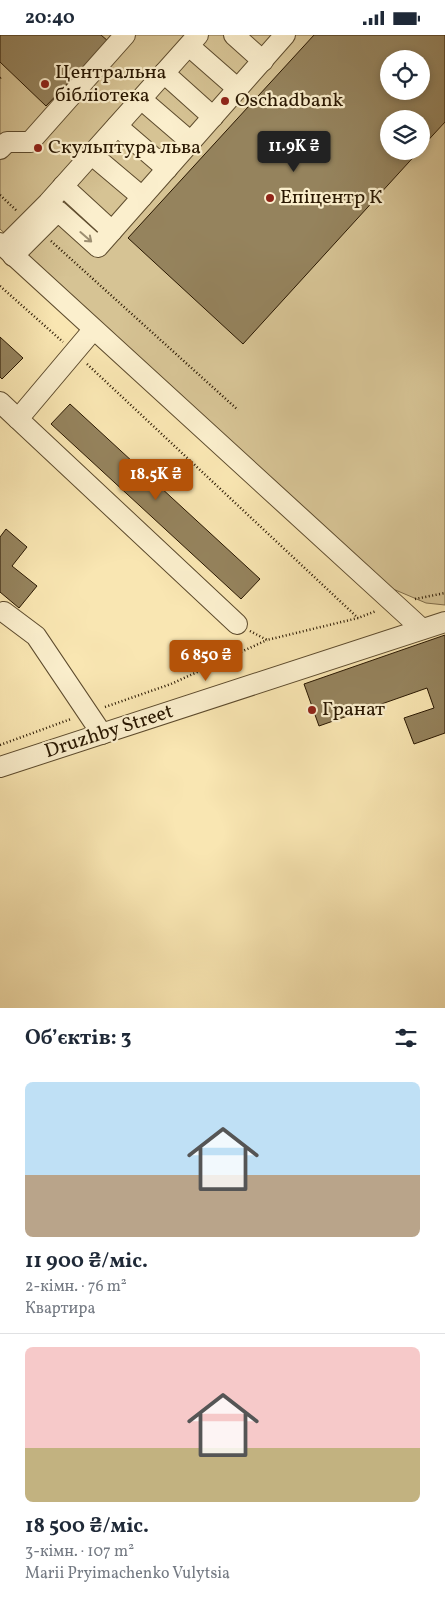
<!DOCTYPE html>
<html lang="uk">
<meta charset="utf-8">
<style>
body{margin:0;font-family:Vollkorn,serif;background:#f6f6f7;color:#1f2937;height:100vh;display:flex;flex-direction:column;font-size:19px;white-space:nowrap}
*{box-sizing:border-box;margin:0}
p{font-size:16px;color:#747a83}
.icon{flex:none;width:28px;height:28px;fill:none;stroke:currentColor;stroke-width:2;stroke-linecap:round;stroke-linejoin:round}
.map{position:relative;height:973px;overflow:hidden}
.drawer{display:flex;flex-direction:column;background:#fff;flex:1}
.drawer>*{flex:none}
.controls{position:absolute;left:380px;top:15px;display:grid;gap:10px}
.controls a{display:grid;place-items:center;width:50px;height:50px;border-radius:50%;background:#fff;box-shadow:0 2px 8px #0003;font-size:25px}
.price{position:absolute;translate:-50% -42px;padding:0 11px;border-radius:5px;background:#b45309;color:#fff;font-size:16px;line-height:32px;filter:drop-shadow(0 1px 2px #0008)}
.price::after{content:'';position:absolute;left:50%;top:30px;width:15px;height:11px;margin-left:-8px;background:inherit;clip-path:polygon(0 0,100% 0,50% 100%)}
.price.selected{background:#222;color:#fff}
ul{padding:0;list-style:none}
li{display:grid;align-content:center;gap:10px;height:265px;padding:0 25px}
li+li{border-top:1px solid #e0e1e3}
li span{display:grid;place-items:center;height:155px;border-radius:8px;color:#555}
li>.icon{margin-inline-start:auto}
span .icon{width:90px;height:90px;fill:#fffc;stroke-width:1}
li b{font-size:21px}
h2{display:flex;justify-content:space-between;align-items:center;height:60px;padding:0 25px;font-size:21px}
.status{display:flex;justify-content:space-between;align-items:center;height:35px;padding:0 25px;background:#fff;direction:ltr}
.status svg{height:14px;fill:currentColor}
.map>svg:first-child{display:block}
.green{fill:#d6c394;stroke:#806d4a;fill-rule:evenodd}
.building{fill:#95835d;stroke:#291701;fill-rule:evenodd}
.lines{fill:none;stroke-linecap:round;stroke-linejoin:round}
.minor-casing{stroke:#5d4b2d;stroke-width:22}
.path{stroke:#291701;stroke-width:2.5;stroke-dasharray:1 2.5;stroke-linecap:butt}
.minor{stroke:#fbefcd;stroke-width:20}
.oneway{stroke:#9c8e71}
.poi-dot{fill:#8f2418;stroke:#fbefcd;stroke-width:2}
.labels{text-anchor:middle;dominant-baseline:central;stroke-width:4.5;stroke-linejoin:round;paint-order:stroke}
.poi-label{font-size:20px;fill:#291701;stroke:#fbefcd;text-anchor:start}
.street-label{font-size:20px;fill:#291701;stroke:#fbefcd}
</style>
<div class="status"><b>20:40</b><svg viewBox="0 0 49 12"><path d="M0 12V9h3v3zM5 12V6h3v6zM10 12V3h3v9zM15 12V0h3v12zM26 1h20v11H26zM47 4h2v5h-2z"/></svg></div>
<div class="map">
<svg width="445" height="973" viewBox="0 0 445 973">
<rect width="100%" height="100%" fill="#f9e6b2"/>
<filter id="stains"><feTurbulence type="fractalNoise" baseFrequency=".004" numOctaves="4"/><feColorMatrix values="0 0 0 0 .2 0 0 0 0 .09 0 0 0 0 .02 0 0 0 .5 -.17"/></filter>
<radialGradient id="worn" r=".72"><stop offset=".6" stop-color="#630" stop-opacity="0"/><stop offset="1" stop-color="#630" stop-opacity=".3"/></radialGradient>
<!-- green -->
<path class="green" d="M0,0H445V570L426,568L393,554L0,194ZM389,24H421V56H389ZM389,84H421V116H389Z"/>
<!-- building -->
<g class="building">
<path d="M0,0H101L108,6L46,71L0,27Z"/>
<path d="M314,0H445V87L421,113V84H389V116H419L243,309L128,203ZM389,24H421V56H389Z"/>
<path d="M0,302L23,323L2,344L0,342Z"/>
<path d="M70,369L260,544L241,564L51,389Z"/>
<path d="M6,494L27,512L12,531L37,551L19,573L0,557V502Z"/>
<path d="M445,600V698L414,709L404,683L434,673L427,653L319,691L304,649Z"/>
</g>
<g class="lines">
<defs>
<g id="minor">
<path d="M234,0L263,26"/>
<path d="M189,11L238,54"/>
<path d="M164,38L213,82"/>
<path d="M141,64L191,107"/>
<path d="M117,91L167,134"/>
<path d="M0,114L7,107H30L125,0"/>
<path d="M91,119L142,162"/>
<path d="M63,151L112,196"/>
<path d="M9,207L48,168L198,0"/>
<path d="M0,208L422,594"/>
<path d="M13,221L58,176L98,212L285,0"/>
<path d="M0,367L18,384L93,295"/>
<path d="M18,384L237,589"/>
<path d="M4,577L36,601L102,699"/>
<path d="M0,732L445,587"/>
</g>
</defs>
<!-- minor casing -->
<use href="#minor" class="minor-casing"/>
<!-- path -->
<g class="path">
<path d="M0,43L1,42"/>
<path d="M0,160L17,176"/>
<path d="M51,206L238,375"/>
<path d="M0,251L63,307"/>
<path d="M87,329L358,583"/>
<path d="M415,564L445,558"/>
<path d="M250,596L267,605L358,583L376,576"/>
<path d="M105,672L171,649L267,605"/>
<path d="M0,710L71,684"/>
</g>
<!-- minor -->
<use href="#minor" class="minor"/>
</g>
<!-- one-way arrows -->
<defs><path id="oneway-shaft" d="M-6 0H5M1.5-3L5.5 0L1.5 3" fill="none" stroke-width="1.6" stroke-linecap="round" stroke-linejoin="round" transform="scale(1.25)"/></defs>
<use class="oneway" href="#oneway-shaft" transform="translate(86 202) rotate(41)"/>
<!-- markers -->
<g class="poi-dot">
<circle cx="45" cy="49" r="5"/>
<circle cx="225" cy="66" r="5"/>
<circle cx="38" cy="113" r="5"/>
<circle cx="270" cy="163" r="5"/>
<circle cx="312" cy="675" r="5"/>
</g>
<g class="labels">
<!-- poi labels -->
<g class="poi-label">
<text x="55" y="38">Центральна<tspan x="55" dy="23">бібліотека</tspan></text>
<text x="235" y="66">Oschadbank</text>
<text x="48" y="113">Скульптура льва</text>
<text x="280" y="163">Епіцентр К</text>
<text x="322" y="675">Гранат</text>
</g>
<!-- street labels -->
<g class="street-label">
<text transform="translate(109 697) rotate(-18)">Druzhby Street</text>
</g>
</g>
<rect width="100%" height="100%" filter="url(#stains)"/>
<rect width="100%" height="100%" fill="url(#worn)"/>
</svg>
<div class="controls">
<a><svg class="icon" aria-label="locate" viewBox="0 0 24 24"><circle cx="12" cy="12" r="6"/><path d="M12 2v4M12 18v4M2 12h4M18 12h4"/></svg></a>
<a><svg class="icon" aria-label="layers" viewBox="0 0 24 24"><path d="M12 4l9 5-9 5-9-5zM3 14l9 5 9-5"/></svg></a>
</div>
<b class="price selected" style="left:294px;top:138px">11.9K ₴</b>
<b class="price" style="left:156px;top:466px">18.5K ₴</b>
<b class="price" style="left:206px;top:647px">6 850 ₴</b>
</div>
<section class="drawer">
<h2>Об’єктів: 3<svg class="icon" aria-label="filters" viewBox="0 0 24 24"><path d="M4 7h16M4 17h16"/><circle cx="9" cy="7" r="2"/><circle cx="15" cy="17" r="2"/></svg></h2>
<ul>
<li><span style="background:linear-gradient(#bfe0f5 60%,#b9a48a 0)"><svg class="icon" aria-label="home" viewBox="0 0 24 24"><path d="M3 11l9-7 9 7M6 9v11h12V9"/></svg></span><div><b>11 900 ₴/міс.</b><p>2-кімн. · 76 m²</p><p>Квартира</p></div></li>
<li><span style="background:linear-gradient(#f6c9c9 65%,#c2b280 0)"><svg class="icon" aria-label="home" viewBox="0 0 24 24"><path d="M3 11l9-7 9 7M6 9v11h12V9"/></svg></span><div><b>18 500 ₴/міс.</b><p>3-кімн. · 107 m²</p><p>Marii Pryimachenko Vulytsia</p></div></li>
</ul>
</section>
